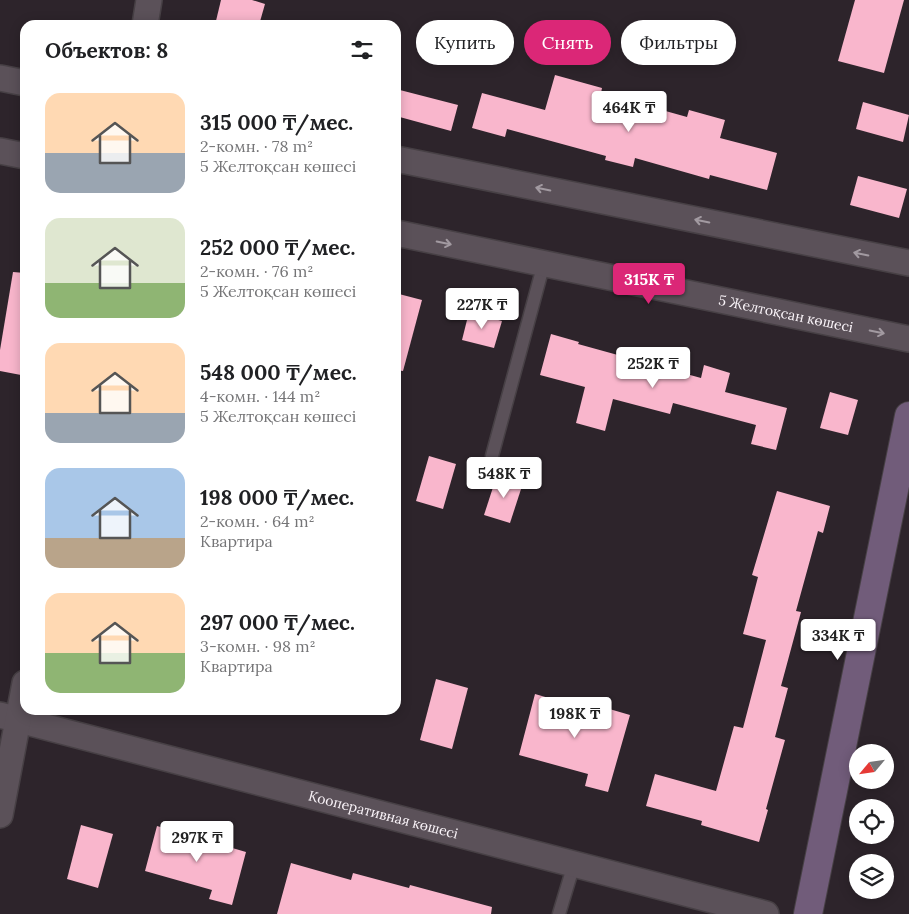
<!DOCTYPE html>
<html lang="ru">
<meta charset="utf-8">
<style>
body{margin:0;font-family:Lora,serif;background:#f2f2f2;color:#202124;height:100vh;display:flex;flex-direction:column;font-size:19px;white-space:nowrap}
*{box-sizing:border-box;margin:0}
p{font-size:16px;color:#757577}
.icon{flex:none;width:28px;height:28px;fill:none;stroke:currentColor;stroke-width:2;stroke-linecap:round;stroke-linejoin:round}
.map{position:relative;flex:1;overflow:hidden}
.sheet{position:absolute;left:20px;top:20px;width:381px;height:695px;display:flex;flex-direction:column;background:#fff;border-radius:15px;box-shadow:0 2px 12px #0003}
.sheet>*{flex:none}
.guide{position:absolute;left:416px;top:20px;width:418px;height:45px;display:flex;gap:10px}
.needle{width:32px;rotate:241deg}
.fabs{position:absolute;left:849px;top:744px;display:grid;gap:10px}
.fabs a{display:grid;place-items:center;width:45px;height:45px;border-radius:50%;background:#fff;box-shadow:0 2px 12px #0003;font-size:25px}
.price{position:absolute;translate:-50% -42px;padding:0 11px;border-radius:5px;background:#fff;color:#222;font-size:16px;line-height:32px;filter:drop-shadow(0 1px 2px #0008)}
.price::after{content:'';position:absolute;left:50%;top:30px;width:15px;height:11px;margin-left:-8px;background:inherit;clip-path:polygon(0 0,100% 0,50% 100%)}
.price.selected{background:#db2777;color:#fff}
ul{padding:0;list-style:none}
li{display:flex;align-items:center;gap:15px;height:125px;padding:0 25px}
li span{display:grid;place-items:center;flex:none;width:140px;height:100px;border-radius:15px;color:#555}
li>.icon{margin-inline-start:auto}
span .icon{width:60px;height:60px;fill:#fffc;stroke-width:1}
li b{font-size:21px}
h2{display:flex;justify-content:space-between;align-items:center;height:60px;padding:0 25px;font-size:21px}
.pill{padding:0 18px;border-radius:22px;background:#fff;box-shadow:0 2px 12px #0003;font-size:18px;line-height:45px}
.pill.selected{background:#db2777;color:#fff}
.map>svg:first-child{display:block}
.building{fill:#f9b6cc}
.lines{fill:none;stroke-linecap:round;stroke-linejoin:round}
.lane-casing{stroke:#474045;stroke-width:15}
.street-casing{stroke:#474045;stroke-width:28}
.secondary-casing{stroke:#474045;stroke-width:30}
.lane{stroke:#5b5159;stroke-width:12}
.street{stroke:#5b5159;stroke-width:25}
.secondary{stroke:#715c7a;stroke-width:28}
.oneway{stroke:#a29aa1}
.labels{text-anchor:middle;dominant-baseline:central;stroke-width:5;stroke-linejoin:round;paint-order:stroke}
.street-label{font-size:14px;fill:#f9f3f8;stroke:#231b21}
</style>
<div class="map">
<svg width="909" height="914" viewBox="0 0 909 914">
<rect width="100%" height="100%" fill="#2d242b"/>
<!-- building -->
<g class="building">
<path d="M221,0H252L265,4L259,25H215Z"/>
<path d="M855,0H904L884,73L838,61Z"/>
<path d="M555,75L602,88L601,93L687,117L689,110L725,120L720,138L777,153L767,190L710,175L709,179L635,158L633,167L605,160L606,156L507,129L505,137L472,128L482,93L545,110Z"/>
<path d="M396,89L458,105L451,131L396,116Z"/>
<path d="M863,102L909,115L903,142L856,129Z"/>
<path d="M858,176L907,189L899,218L850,205Z"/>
<path d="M13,272L25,273V350L21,375L0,371V350Z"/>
<path d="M399,294L422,300L403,371L396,370V306Z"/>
<path d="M469,312L502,321L494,348L462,340Z"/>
<path d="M551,334L579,342L578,344L701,378L704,365L730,373L725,392L787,408L776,450L751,444L756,425L673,403L670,414L613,399L605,431L576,423L585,387L540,375Z"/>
<path d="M830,392L858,400L848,435L820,428Z"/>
<path d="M429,456L456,464L443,509L416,501Z"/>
<path d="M497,475L523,483L510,523L484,515Z"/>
<path d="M777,491L830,506L823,533L818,531L796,611L801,612L781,686L788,688L775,737L785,740L766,809L768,810L759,842L701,825L702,821L646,806L655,774L716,791L734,726L743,728L766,640L743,634L758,577L752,575Z"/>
<path d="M436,679L468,688L452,749L420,740Z"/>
<path d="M535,694L604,714L606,708L630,715L608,792L585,786L588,774L519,755Z"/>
<path d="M81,825L113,834L98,888L67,879Z"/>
<path d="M157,826L246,852L232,905L209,899L212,890L145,871Z"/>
<path d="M291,863L351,880L353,873L409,888L410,885L492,907L491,914H277Z"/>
</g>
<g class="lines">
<defs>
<g id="lane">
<path d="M492,456L544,263"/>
<path d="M559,914L574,864"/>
</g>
<g id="street">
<path d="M145,25L149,0"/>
<path d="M0,78L25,83"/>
<path d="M0,151L25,156"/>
<path d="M396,159L909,263"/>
<path id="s1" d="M396,233L909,339"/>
<path id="s2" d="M0,715L766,914"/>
<path d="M0,815L25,683"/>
</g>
<path id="secondary" d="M808,914L909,416"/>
</defs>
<!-- lane casing -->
<use href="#lane" class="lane-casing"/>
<!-- street casing -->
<use href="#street" class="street-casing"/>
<!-- secondary casing -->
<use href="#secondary" class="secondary-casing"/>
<!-- lane -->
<use href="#lane" class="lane"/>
<!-- street -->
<use href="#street" class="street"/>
<!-- secondary -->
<use href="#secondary" class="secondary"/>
</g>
<!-- one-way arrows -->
<defs><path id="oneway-shaft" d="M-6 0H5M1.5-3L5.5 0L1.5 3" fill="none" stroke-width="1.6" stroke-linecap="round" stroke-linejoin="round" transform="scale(1.25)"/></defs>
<g class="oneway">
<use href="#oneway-shaft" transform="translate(543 189) rotate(-168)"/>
<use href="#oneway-shaft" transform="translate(702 221) rotate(-168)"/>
<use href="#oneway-shaft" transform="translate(444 243) rotate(12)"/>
<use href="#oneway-shaft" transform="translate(861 254) rotate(-168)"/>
<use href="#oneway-shaft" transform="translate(877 332) rotate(12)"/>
</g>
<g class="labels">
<!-- street labels -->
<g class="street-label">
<text stroke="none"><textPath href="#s1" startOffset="398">5 Желтоқсан көшесі</textPath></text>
<text stroke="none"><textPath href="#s2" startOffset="396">Кооперативная көшесі</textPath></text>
</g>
</g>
</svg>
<div class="fabs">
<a><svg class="needle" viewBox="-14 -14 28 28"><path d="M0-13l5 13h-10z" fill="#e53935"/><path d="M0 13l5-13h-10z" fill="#757577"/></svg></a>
<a><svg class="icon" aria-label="locate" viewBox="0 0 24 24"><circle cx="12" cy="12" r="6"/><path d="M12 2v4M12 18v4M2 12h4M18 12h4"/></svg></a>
<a><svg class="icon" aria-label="layers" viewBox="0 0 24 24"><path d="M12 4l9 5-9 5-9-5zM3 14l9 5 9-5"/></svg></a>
</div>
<b class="price" style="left:629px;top:133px">464K ₸</b>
<b class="price selected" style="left:649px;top:305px">315K ₸</b>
<b class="price" style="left:482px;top:330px">227K ₸</b>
<b class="price" style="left:653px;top:389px">252K ₸</b>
<b class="price" style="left:504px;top:499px">548K ₸</b>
<b class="price" style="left:838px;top:661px">334K ₸</b>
<b class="price" style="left:575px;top:739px">198K ₸</b>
<b class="price" style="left:197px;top:863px">297K ₸</b>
<div class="guide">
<a class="pill">Купить</a>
<a class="pill selected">Снять</a>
<a class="pill">Фильтры</a>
</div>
<section class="sheet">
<h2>Объектов: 8<svg class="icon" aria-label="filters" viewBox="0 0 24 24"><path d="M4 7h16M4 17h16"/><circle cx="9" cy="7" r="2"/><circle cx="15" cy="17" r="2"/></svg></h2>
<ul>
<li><span style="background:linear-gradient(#ffd9b3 60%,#9aa5b1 0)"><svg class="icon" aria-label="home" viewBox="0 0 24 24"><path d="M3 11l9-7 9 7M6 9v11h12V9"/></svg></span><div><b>315 000 ₸/мес.</b><p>2-комн. · 78 m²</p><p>5 Желтоқсан көшесі</p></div></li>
<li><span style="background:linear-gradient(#dfe7d0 65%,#8fb573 0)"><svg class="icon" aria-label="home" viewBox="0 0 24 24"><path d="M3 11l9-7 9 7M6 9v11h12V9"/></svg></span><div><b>252 000 ₸/мес.</b><p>2-комн. · 76 m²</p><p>5 Желтоқсан көшесі</p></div></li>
<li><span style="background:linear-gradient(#ffd9b3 70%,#9aa5b1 0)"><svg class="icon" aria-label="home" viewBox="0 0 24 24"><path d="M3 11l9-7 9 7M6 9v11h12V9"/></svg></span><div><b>548 000 ₸/мес.</b><p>4-комн. · 144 m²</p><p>5 Желтоқсан көшесі</p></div></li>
<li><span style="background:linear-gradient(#a9c7e8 70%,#b9a48a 0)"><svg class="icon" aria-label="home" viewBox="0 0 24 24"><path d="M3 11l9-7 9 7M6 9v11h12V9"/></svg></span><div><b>198 000 ₸/мес.</b><p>2-комн. · 64 m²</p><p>Квартира</p></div></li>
<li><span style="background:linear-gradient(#ffd9b3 60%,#8fb573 0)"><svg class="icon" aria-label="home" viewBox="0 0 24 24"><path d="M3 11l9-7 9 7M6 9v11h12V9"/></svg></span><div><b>297 000 ₸/мес.</b><p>3-комн. · 98 m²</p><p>Квартира</p></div></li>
</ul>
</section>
</div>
